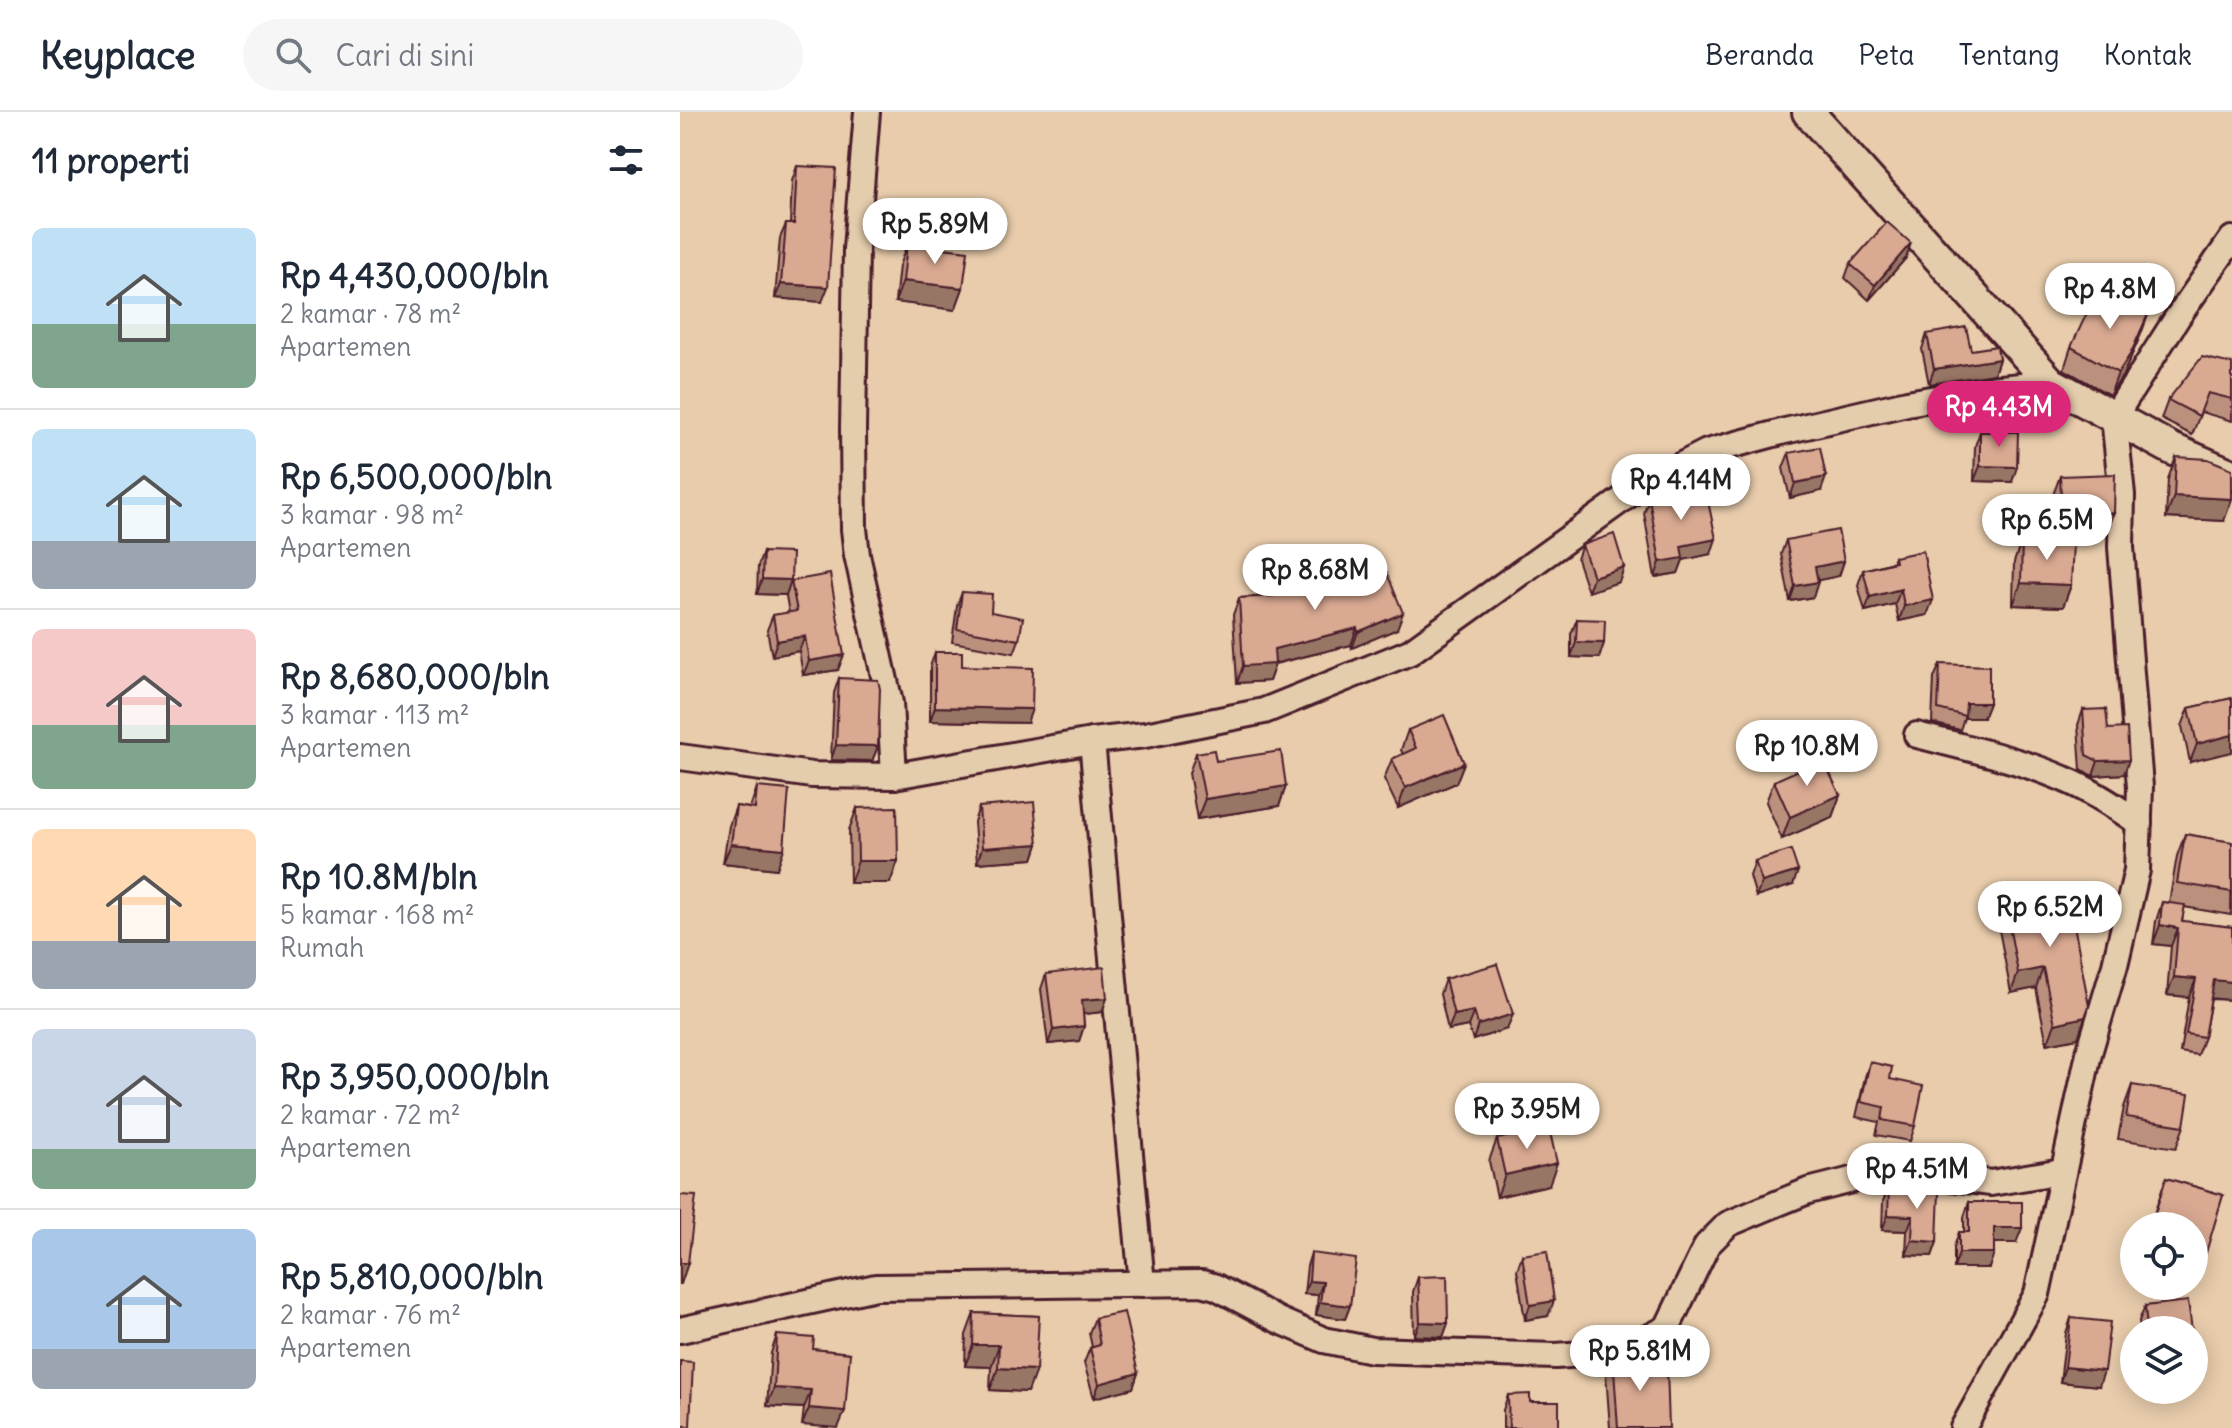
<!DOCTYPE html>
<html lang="id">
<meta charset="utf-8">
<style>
body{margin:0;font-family:Delius,sans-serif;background:#f6f6f7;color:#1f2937;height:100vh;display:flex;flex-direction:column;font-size:30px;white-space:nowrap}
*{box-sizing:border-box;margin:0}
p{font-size:26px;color:#747a83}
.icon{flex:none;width:44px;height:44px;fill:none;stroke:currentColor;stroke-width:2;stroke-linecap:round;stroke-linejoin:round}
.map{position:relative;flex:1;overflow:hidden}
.panel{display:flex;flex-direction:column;background:#fff;width:680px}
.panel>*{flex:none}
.tools{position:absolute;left:1440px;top:1100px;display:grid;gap:16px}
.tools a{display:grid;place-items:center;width:88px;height:88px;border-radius:50%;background:#fff;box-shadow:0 4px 20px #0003;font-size:40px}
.price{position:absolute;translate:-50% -68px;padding:0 18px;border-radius:28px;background:#fff;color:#222;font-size:26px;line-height:52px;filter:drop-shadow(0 2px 4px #0008)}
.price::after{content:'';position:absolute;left:50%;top:48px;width:24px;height:18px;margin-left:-12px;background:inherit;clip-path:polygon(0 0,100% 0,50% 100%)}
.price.on{background:#db2777;color:#fff}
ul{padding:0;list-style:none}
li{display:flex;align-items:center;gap:24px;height:200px;padding:0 32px}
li+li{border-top:2px solid #e0e1e3}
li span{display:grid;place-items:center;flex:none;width:224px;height:160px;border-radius:12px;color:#555}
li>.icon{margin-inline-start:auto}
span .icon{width:96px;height:96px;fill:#fffc;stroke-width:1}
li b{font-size:34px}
h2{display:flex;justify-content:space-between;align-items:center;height:96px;padding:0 32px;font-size:34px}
header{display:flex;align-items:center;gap:48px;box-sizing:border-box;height:112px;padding:0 40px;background:#fff;border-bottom:2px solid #e0e1e3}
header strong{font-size:38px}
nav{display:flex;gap:44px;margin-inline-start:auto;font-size:28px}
.search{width:560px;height:72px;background:#f6f6f7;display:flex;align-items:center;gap:20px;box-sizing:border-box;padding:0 28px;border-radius:44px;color:#747a83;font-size:30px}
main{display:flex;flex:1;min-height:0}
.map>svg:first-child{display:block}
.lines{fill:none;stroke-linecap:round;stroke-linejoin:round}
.minor-casing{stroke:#4a1f2b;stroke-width:30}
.tertiary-casing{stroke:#4a1f2b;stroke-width:36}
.minor{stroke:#e4cdad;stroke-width:24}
.tertiary{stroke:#e4cdad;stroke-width:30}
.wall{fill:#bb917e;stroke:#4a1f2b;stroke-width:2}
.shaded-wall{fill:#987666;stroke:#4a1f2b;stroke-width:2}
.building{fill:#d9a992;stroke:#4a1f2b;stroke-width:2}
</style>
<header>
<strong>Keyplace</strong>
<div class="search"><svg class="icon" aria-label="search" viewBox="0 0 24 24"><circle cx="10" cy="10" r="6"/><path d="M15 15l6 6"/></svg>Cari di sini</div>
<nav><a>Beranda</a><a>Peta</a><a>Tentang</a><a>Kontak</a></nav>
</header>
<main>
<section class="panel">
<h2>11 properti<svg class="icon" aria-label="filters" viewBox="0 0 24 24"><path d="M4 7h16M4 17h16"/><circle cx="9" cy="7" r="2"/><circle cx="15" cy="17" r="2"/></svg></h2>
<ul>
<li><span style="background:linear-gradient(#bfe0f5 60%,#7fa58c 0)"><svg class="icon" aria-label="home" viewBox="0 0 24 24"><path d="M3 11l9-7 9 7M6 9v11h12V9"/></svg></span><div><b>Rp 4,430,000/bln</b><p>2 kamar · 78 m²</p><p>Apartemen</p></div></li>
<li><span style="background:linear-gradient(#bfe0f5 70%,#9aa5b1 0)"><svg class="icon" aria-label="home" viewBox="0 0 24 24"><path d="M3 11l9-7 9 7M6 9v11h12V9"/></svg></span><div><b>Rp 6,500,000/bln</b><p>3 kamar · 98 m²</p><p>Apartemen</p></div></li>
<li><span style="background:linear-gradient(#f6c9c9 60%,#7fa58c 0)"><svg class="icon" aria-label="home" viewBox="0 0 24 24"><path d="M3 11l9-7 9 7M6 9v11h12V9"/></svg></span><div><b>Rp 8,680,000/bln</b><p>3 kamar · 113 m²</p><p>Apartemen</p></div></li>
<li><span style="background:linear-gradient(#ffd9b3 70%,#9aa5b1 0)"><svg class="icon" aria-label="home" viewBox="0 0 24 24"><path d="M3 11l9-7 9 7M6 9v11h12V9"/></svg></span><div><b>Rp 10.8M/bln</b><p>5 kamar · 168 m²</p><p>Rumah</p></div></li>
<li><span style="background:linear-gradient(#c9d6e8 75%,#7fa58c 0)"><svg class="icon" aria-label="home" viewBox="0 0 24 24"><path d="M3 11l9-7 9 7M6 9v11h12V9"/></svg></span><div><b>Rp 3,950,000/bln</b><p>2 kamar · 72 m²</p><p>Apartemen</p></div></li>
<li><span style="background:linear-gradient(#a9c7e8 75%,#9aa5b1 0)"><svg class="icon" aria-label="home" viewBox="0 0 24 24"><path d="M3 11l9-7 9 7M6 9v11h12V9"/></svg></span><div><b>Rp 5,810,000/bln</b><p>2 kamar · 76 m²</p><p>Apartemen</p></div></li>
</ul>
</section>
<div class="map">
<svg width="1552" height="1316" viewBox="0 0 1552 1316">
<rect width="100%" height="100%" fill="#e8ccac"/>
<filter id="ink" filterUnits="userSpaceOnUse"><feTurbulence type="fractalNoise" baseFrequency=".0125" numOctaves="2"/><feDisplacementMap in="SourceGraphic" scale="16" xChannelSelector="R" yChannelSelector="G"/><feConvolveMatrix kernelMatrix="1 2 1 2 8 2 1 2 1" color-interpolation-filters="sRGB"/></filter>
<g filter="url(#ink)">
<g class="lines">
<defs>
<g id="minor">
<path d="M187,0L176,137L173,317L174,417L177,443L210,591L214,664"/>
<path d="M1237,623C1286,636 1338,647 1384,667C1411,678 1435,694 1459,711"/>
<path d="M412,629L462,1172"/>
<path d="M0,645L132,663L214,664L412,629L465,623L584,599L730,540L961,374L1027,340L1105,319L1227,291L1310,277L1371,271"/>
<path d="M0,1218L196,1175L522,1171L536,1175L598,1208L644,1228L692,1238L876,1244L943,1239L987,1216L1027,1133L1048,1112L1091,1094L1128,1079L1196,1062L1230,1061L1311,1071L1382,1059"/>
<path d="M1283,1316L1357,1182L1409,941L1435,853L1457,758L1460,675L1441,435L1442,383L1434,305L1497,206L1552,127"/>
</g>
<path id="tertiary" d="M1128,0L1371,271L1492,337L1552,363"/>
</defs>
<!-- minor casing -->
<use href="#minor" class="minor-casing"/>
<!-- tertiary casing -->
<use href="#tertiary" class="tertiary-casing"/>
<!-- minor -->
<use href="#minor" class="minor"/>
<!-- tertiary -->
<use href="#tertiary" class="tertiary"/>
</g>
<!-- wall -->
<g class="wall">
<path d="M117,54L142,190L95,186L100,126L106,112H110L112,69Z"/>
<path d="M227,132L283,176L275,198L215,190L219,154Z"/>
<path d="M1226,146L1189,188L1165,166L1170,152Z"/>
<path d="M1469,200L1461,222L1443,263L1430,283L1384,257L1391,235Z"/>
<path d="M1247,222L1291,238L1319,247L1314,262L1249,272L1242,237Z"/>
<path d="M1552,252V309L1521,300L1512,323L1481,307L1488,288Z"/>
<path d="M1300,320L1332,370L1294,369L1295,334Z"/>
<path d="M1109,341L1141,379L1110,386L1103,356Z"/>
<path d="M1496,345L1544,409L1486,406L1488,367Z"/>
<path d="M1380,364L1434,401L1426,423L1374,425L1372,386Z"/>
<path d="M969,386L1031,442L1003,448L998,461L975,465L964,401Z"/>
<path d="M1106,428L1164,449L1159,464L1138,468L1133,485L1110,489L1101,442Z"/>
<path d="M1342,428L1391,473L1383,495L1333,493L1334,450Z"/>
<path d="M902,433L944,455L939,470L908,480L897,447Z"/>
<path d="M83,440L111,468L106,483L77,482L78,454Z"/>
<path d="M1214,445L1247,503L1219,509L1215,492L1185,499L1178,473L1183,458L1212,450Z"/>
<path d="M111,469L158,558L123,563L119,539L92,544L87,518L93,503L109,501L106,484Z"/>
<path d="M646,472L717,517L672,536L671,533L595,552L589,569L557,571L553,503L559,486L590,484L592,480Z"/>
<path d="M282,480L311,500L339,528L334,541L272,530L277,494Z"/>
<path d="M897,507L924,531L919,546L891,545V522Z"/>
<path d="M255,540L282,554L347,611L250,609V555Z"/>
<path d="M1260,552L1309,591L1303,606H1284L1280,618L1252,611L1254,566Z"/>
<path d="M159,566L198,634L192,649L151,648L154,581Z"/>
<path d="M1552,586L1510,650L1502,614L1509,596Z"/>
<path d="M1403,598L1444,662L1413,664L1401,658L1398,613Z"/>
<path d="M728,618L784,651L776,671L718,696L704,667L712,647L723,642L721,638Z"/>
<path d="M516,641L606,674L599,694L517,707L509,661Z"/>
<path d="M1094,669L1160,683L1152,705L1102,727L1086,690Z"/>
<path d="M77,675L97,757L43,751L49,714L56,694L70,696Z"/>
<path d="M299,695L358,732L353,747L297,751L294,710Z"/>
<path d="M177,696L210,771H170L169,718Z"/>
<path d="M1505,722L1552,730L1551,803L1504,795L1502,809L1552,815V888L1531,887L1524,925L1517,943L1500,940L1509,885L1487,883L1491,834L1473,832L1476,809L1482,790L1489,791L1497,744Z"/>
<path d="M1075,749L1113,773L1076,785L1070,764Z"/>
<path d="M1387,775L1398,926L1367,932L1356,876L1331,881L1317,807L1324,787Z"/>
<path d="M366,862L427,886L422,900L403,902L404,914L399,929L368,932L361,877Z"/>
<path d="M765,867L833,902L827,917L793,928L788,914L768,918L760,882Z"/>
<path d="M1190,950L1235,1014L1230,1029L1196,1023L1199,1010L1176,1005L1185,965Z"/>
<path d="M1452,973L1504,1014L1496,1036L1438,1027L1444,995Z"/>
<path d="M817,1027L869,1073L817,1085L809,1049Z"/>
<path d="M1486,1066L1543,1083L1518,1164L1514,1163V1114H1470Z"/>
<path d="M1209,1075L1257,1130L1252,1144L1226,1143L1227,1119L1202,1118L1203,1089Z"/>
<path d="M1289,1090L1336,1131H1314L1309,1156H1274V1135L1279,1120H1284V1105Z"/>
<path d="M631,1141L670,1194L665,1207L636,1203L638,1183L624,1182L627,1154Z"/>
<path d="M842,1143L868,1204L845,1208L837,1158Z"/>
<path d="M738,1165L768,1211L763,1225L734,1224L733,1180Z"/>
<path d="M1465,1194L1512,1218H1460L1459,1209Z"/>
<path d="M294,1201L359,1204L348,1280L310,1278L311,1255L285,1254L286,1223Z"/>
<path d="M415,1206L458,1261L453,1276L414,1286L404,1251L410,1236L412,1235L409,1221Z"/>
<path d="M1391,1206L1419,1274L1380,1270L1386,1221Z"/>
<path d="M97,1223L133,1237L170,1241L122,1313L124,1296L87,1294L91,1241Z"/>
<path d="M933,1243L963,1256L989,1316H930L926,1262Z"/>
<path d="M828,1283L850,1290L879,1316H823V1298Z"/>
</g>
<!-- shaded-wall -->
<g class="shaded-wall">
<path d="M1231,131L1226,146L1189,188L1195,173Z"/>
<path d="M223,169L283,176L275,198L215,190Z"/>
<path d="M101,172L148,175L142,190L95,186Z"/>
<path d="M1469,200L1461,222L1443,263L1430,283L1438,261Z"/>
<path d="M1319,247L1314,262L1249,272L1254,257Z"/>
<path d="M1300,354L1337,355L1332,370L1294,369Z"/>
<path d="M1146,365L1141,379L1110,386L1115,371Z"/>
<path d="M1494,384L1552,387L1544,409L1486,406Z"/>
<path d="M1434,401L1426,423L1374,425L1382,403Z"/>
<path d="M1036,427L1031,442L1003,448L998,461L975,465L980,450L1001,434Z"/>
<path d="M1164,449L1159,464L1130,470L1135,455Z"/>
<path d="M944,455L939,470L908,480L913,465Z"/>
<path d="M82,467L111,468L106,483L77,482Z"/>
<path d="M1138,470L1133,485L1110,489L1115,474Z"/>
<path d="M1341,471L1391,473L1383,495L1333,493Z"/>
<path d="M1221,477L1215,492L1185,499L1190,485Z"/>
<path d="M1253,488L1247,503L1219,509L1224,494Z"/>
<path d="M723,501L717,517L672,536L678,520Z"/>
<path d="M677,516L671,533L593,552H595L589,569L557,571L563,554L594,537Z"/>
<path d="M125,524L119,539L92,544L97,529Z"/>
<path d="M896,530L924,531L919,546L891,545Z"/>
<path d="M164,543L158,558L123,563L129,549Z"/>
<path d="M1286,591H1309L1303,606H1284Z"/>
<path d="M255,595L352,597L347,611L250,609Z"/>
<path d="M1552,623V640L1510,650L1517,632Z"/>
<path d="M156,633L198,634L192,649L151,648Z"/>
<path d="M1449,648L1444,662L1413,664L1418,649Z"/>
<path d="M784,651L776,671L718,696L725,676Z"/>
<path d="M606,674L599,694L517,707L525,687Z"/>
<path d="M1160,683L1152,705L1102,727L1110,705Z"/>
<path d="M51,732L104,737L97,757L43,751Z"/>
<path d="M358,732L353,747L297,751L302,736Z"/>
<path d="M178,749H218L210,771H170Z"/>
<path d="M1118,759L1113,773L1076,785L1082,770Z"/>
<path d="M1480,813L1498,816L1491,834L1473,832Z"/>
<path d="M1363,856L1356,876L1331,881L1338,861Z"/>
<path d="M1494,865L1516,867L1509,885L1487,883Z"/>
<path d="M1534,868L1552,870V888L1527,886Z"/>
<path d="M427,886L422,900L396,903L402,888Z"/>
<path d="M794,899L788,914L768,918L774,903Z"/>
<path d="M833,902L827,917L793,928L798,913Z"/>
<path d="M1405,905L1398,926L1367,932L1375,912Z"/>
<path d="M404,914L399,929L368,932L373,918Z"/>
<path d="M877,1051L869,1073L817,1085L825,1063Z"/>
<path d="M1208,1103L1233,1104L1227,1119L1202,1118Z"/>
<path d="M1314,1116H1342L1336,1131H1309Z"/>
<path d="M1232,1128L1257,1130L1252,1144L1226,1143Z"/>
<path d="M1279,1141H1314L1309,1156H1274Z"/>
<path d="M0,1151H8L1,1172H0Z"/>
<path d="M629,1169L643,1170L638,1183L624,1182Z"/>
<path d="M874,1189L868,1204L845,1208L850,1193Z"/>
<path d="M640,1190L670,1194L665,1207L636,1203Z"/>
<path d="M740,1210L768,1211L763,1225L734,1224Z"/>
<path d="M293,1233H319L311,1255L285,1254Z"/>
<path d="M1385,1255L1424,1259L1419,1274L1380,1270Z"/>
<path d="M318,1256L356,1258L348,1280L310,1278Z"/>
<path d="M458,1261L453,1276L414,1286L419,1272Z"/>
<path d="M94,1276L131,1278L124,1296L87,1294Z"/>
<path d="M129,1296L165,1299L158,1316L122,1313Z"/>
</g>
<!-- building -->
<g class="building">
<path d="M117,54L156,56L148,175L101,172L106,112H114Z"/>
<path d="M1207,110L1231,131L1195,173L1170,152Z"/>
<path d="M227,132L288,139L283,176L223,169Z"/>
<path d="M1418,177L1469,200L1451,241L1438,261L1391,235Z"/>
<path d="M1286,215L1291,238L1317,234L1319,247L1254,257L1247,222Z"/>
<path d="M1522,245L1552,252V287L1528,281L1519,304L1488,288Z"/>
<path d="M1300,320H1338L1337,355L1300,354Z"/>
<path d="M1140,335L1146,365L1115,371L1109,341Z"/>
<path d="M1496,345L1528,347L1552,357V387L1494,384Z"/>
<path d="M1435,362L1434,401L1382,403L1380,364Z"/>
<path d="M1025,375L1036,427L1001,434L1003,446L980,450L969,386Z"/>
<path d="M1158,418L1164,449L1135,455L1138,470L1115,474L1106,428Z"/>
<path d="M934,422L944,455L913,465L902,433Z"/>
<path d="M1342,428L1393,430L1391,473L1341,471Z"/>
<path d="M1243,439L1253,488L1224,494L1221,477L1190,485L1183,458L1215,450L1214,445Z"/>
<path d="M83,440L112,441L111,468L82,467Z"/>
<path d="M702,449L723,501L678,520L677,516L594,537L595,552L563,554L559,486L593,484L592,480L644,467L646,472Z"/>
<path d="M150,462L164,543L129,549L125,524L97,529L93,503L117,499L111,469Z"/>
<path d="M282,480L312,482L311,500L343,506L339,528L277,517Z"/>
<path d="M897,507L925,508L924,531L896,530Z"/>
<path d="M255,540H282V554L353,556L352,597L255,595Z"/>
<path d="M1260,552L1309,554V591H1286L1285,604L1258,597Z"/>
<path d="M159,566L198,568L200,577L198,634L156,633Z"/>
<path d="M1552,586V623L1517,632L1509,596Z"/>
<path d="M1426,597L1428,617L1447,616L1449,648L1418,649L1406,643L1403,598Z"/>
<path d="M764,603L784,651L725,676L712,647L736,636L728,618Z"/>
<path d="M534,638L536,649L601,639L606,674L525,687L516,641Z"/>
<path d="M1143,647L1160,683L1110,705L1094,669Z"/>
<path d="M77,675L109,678L104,737L51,732L56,694L75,697Z"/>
<path d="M354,690L358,732L302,736L299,695Z"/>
<path d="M217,695L218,749H178L177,696Z"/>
<path d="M1505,722L1552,730V780L1497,771Z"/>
<path d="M1111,738L1118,759L1082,770L1075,749Z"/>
<path d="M1387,775L1409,894L1405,905L1375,912L1363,856L1338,861L1324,787Z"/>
<path d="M1482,790L1505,793L1502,809L1552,815V870L1534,868L1524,925L1506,922L1516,867L1494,865L1498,816L1480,813Z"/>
<path d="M817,852L833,902L798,913L794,899L774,903L765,867Z"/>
<path d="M424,855L427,886L402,888L404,914L373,918L366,862Z"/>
<path d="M1190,950L1212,955L1210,967L1243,974L1235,1014L1202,1008L1204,995L1181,990Z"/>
<path d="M1452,973L1509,982L1504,1014L1446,1005Z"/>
<path d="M869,1016L877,1051L825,1063L817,1027Z"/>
<path d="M1486,1066L1543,1083L1525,1144L1514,1141V1114H1471Z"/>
<path d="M1209,1075L1259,1080L1257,1130L1232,1128L1233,1104L1208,1103Z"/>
<path d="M0,1083L16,1084L8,1151H0Z"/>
<path d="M1289,1090H1342V1116H1314V1141H1279V1120H1289Z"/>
<path d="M867,1139L874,1189L850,1193L842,1143Z"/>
<path d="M631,1141L676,1147L670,1194L640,1190L643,1170L629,1169Z"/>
<path d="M767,1164L768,1211L740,1210L738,1165Z"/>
<path d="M1508,1189L1512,1218H1467L1465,1194Z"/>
<path d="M444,1200L458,1261L419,1272L410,1236L420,1233L415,1206Z"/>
<path d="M294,1201L359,1204L356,1258L318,1256L319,1233H293Z"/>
<path d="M1391,1206L1430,1210L1424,1259L1385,1255Z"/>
<path d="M97,1223L134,1226L133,1237L170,1241L165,1299L129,1296L131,1278L94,1276Z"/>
<path d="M962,1241L963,1256L987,1255L989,1316H938L933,1243Z"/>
<path d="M0,1249L13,1250L10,1314H0Z"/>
<path d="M850,1282V1290H879V1316H829L828,1283Z"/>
</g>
</g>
</svg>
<div class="tools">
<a><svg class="icon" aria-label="locate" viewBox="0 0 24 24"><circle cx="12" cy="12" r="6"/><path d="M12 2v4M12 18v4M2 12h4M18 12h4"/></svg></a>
<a><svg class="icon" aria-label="layers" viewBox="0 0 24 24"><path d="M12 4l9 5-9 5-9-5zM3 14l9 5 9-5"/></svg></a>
</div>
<b class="price" style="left:255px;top:154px">Rp 5.89M</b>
<b class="price" style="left:1430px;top:219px">Rp 4.8M</b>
<b class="price on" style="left:1319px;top:337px">Rp 4.43M</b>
<b class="price" style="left:1001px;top:410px">Rp 4.14M</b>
<b class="price" style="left:1367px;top:450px">Rp 6.5M</b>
<b class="price" style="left:635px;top:500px">Rp 8.68M</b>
<b class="price" style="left:1127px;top:676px">Rp 10.8M</b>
<b class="price" style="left:1370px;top:837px">Rp 6.52M</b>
<b class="price" style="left:847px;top:1039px">Rp 3.95M</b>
<b class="price" style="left:1237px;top:1099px">Rp 4.51M</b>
<b class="price" style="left:960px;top:1281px">Rp 5.81M</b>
</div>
</main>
